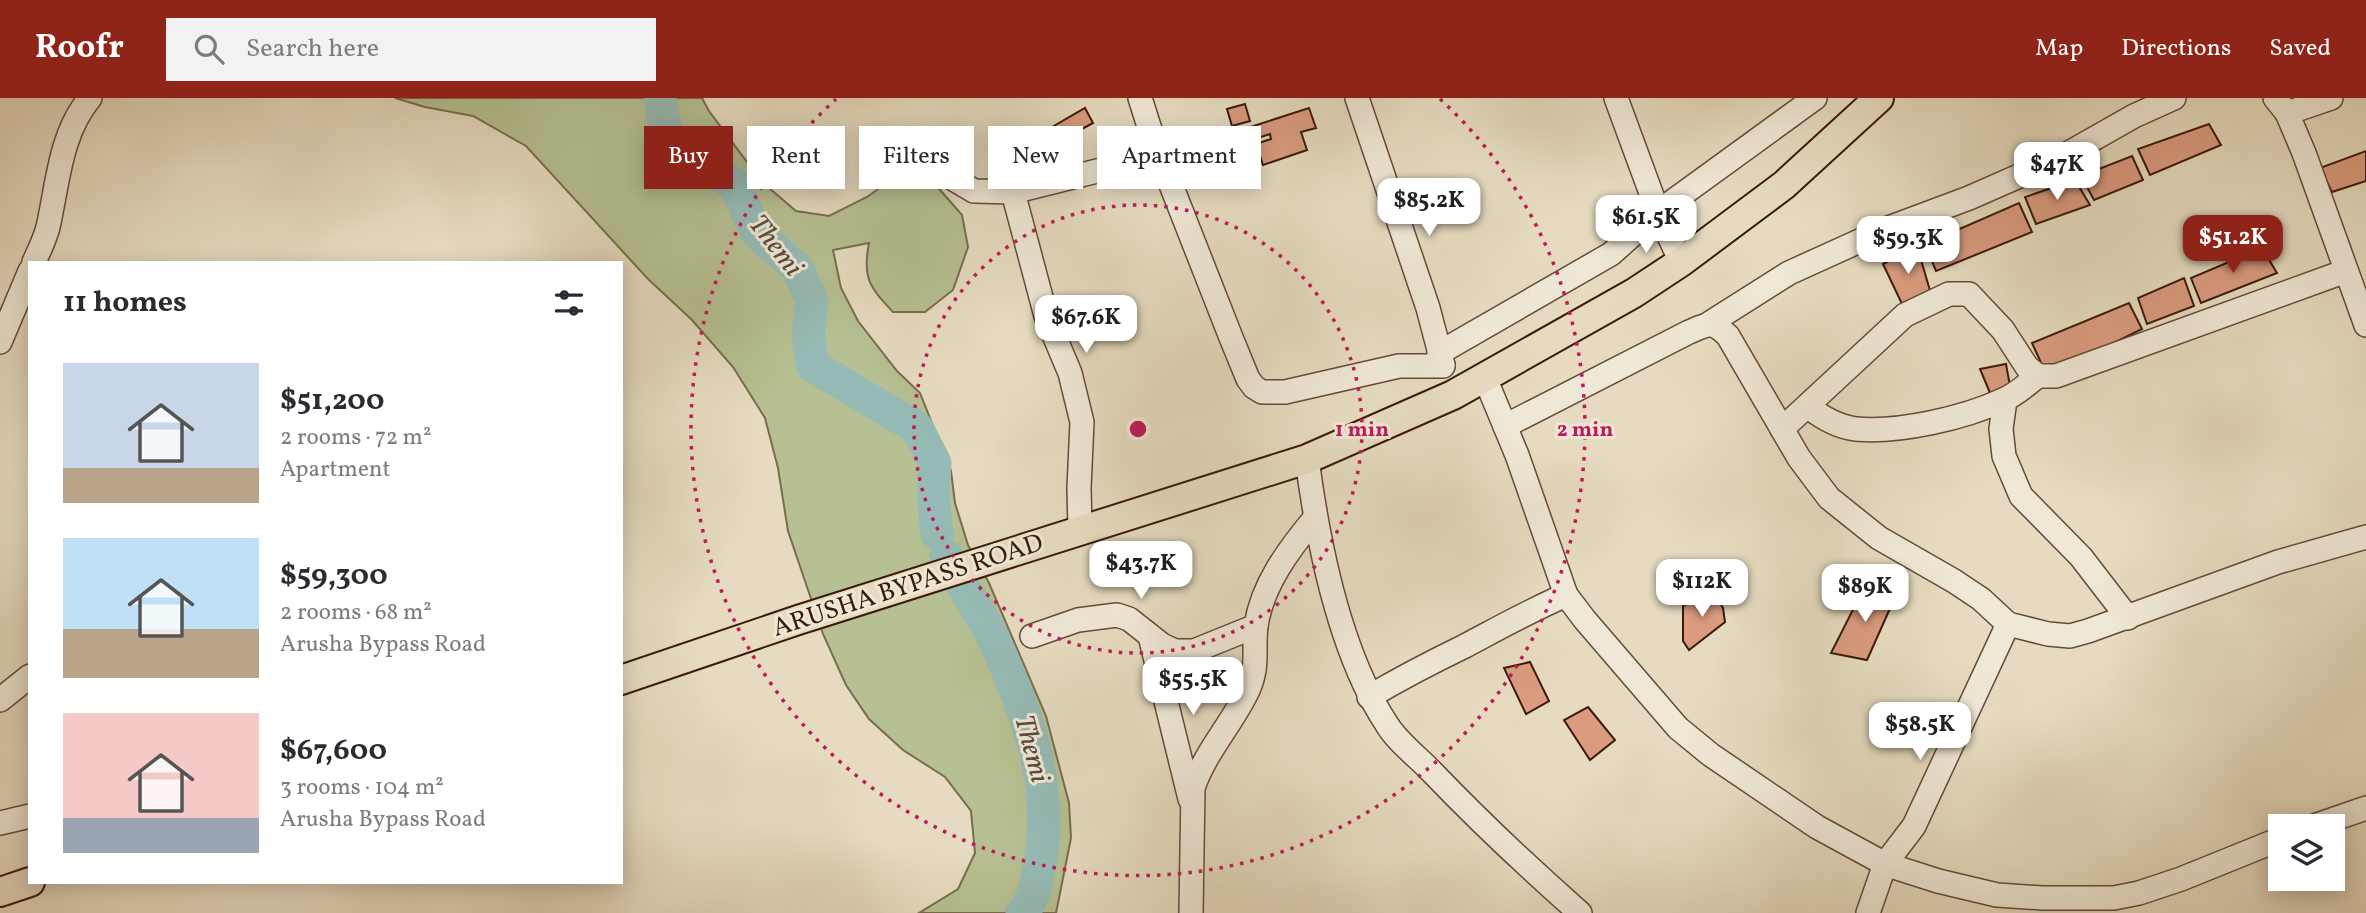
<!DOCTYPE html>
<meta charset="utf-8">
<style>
body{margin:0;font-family:Vollkorn,serif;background:#f2f2f3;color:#2b2b33;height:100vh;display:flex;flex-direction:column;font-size:26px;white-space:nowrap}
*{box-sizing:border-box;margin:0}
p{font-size:23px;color:#7c7c81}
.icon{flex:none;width:38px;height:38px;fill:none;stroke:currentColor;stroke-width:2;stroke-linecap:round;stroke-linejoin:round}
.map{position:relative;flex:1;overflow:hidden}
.side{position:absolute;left:28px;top:163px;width:595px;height:623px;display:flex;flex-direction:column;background:#fff;border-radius:0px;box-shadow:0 4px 18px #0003}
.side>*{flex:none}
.guide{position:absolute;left:644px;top:28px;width:665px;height:63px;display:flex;gap:14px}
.buttons{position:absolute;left:2268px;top:716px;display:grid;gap:14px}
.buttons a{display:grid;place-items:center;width:77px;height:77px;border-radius:0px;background:#fff;box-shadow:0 4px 18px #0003;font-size:35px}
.price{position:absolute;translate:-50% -60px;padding:0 16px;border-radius:14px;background:#fff;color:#222;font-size:23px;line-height:46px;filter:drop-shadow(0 2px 4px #0008)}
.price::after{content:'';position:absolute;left:50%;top:42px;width:21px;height:16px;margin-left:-10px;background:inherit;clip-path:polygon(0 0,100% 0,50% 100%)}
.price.current{background:#8f2418;color:#fff}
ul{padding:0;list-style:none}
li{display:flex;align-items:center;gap:21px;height:175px;padding:0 35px}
li span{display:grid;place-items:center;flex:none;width:196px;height:140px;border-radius:0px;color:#555}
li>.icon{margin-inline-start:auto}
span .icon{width:84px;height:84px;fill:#fffc;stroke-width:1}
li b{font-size:30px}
h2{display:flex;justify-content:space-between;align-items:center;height:84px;padding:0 35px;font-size:30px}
.tag{padding:0 24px;border-radius:0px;background:#fff;box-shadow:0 4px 18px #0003;font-size:24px;line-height:63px}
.tag.current{background:#8f2418;color:#fff}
header{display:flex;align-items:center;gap:42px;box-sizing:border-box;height:98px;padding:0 35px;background:#8f2418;color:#fff}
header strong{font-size:33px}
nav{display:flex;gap:38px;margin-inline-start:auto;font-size:24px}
.search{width:490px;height:63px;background:#f2f2f3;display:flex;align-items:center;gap:18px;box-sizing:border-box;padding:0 24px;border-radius:0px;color:#7c7c81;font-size:26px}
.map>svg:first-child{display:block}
.green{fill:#b6c092;stroke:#796d4e;stroke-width:2}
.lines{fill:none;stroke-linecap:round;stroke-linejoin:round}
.river{stroke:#96bbb6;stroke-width:33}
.building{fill:#da9b7f;stroke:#3c1a0a;stroke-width:2}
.minor-casing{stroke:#664a38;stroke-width:26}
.major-casing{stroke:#3c1a0a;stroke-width:32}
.minor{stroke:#efe8d6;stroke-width:23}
.major{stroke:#e6dbc0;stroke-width:28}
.ring{fill:none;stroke:#c2185b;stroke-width:3.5;stroke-dasharray:3.5 7}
.labels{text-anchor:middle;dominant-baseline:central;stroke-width:6;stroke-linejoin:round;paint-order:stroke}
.street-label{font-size:26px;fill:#3c1a0a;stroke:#efe8d6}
.water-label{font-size:28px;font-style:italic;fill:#574a3e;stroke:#efe8d6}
.centre{fill:#c2185b;stroke:#efe8d6;stroke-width:3.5}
.ring-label{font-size:21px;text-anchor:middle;font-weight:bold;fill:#c2185b;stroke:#efe8d6;stroke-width:6;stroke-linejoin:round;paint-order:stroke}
</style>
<header>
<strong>Roofr</strong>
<div class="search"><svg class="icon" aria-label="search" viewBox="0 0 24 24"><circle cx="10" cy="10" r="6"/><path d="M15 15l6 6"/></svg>Search here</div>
<nav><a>Map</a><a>Directions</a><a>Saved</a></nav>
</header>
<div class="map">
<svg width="2366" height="815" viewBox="0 0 2366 815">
<rect width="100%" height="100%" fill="#e6dbc0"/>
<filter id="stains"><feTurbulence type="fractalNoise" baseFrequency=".00286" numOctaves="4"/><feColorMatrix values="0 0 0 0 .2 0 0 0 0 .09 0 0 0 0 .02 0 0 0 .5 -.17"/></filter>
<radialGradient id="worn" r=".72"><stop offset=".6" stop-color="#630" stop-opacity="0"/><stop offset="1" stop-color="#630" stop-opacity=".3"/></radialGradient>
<!-- green -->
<path class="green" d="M395,0H702L709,13L762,84L796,113L829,118L867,99L898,77L934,85L962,117L968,149L953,192L925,214H893C870,189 862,181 869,145L833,152L841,190L858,223L897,273L920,295L951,373L955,405L968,447L989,485L1046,618L1069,705L1071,740L1056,815H919L958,791L975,755L971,713L945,679L903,652L869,621L846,587L823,536L788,433L778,370L765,320L733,269L692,222L648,181L526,48L473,18L425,9Z"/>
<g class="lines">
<!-- river -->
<g class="river">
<path d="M660,0L666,35L696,62L734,86L757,135L797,170L812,202L808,237L813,268L917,330L935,365L933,398L937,436"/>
<path d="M946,458C960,488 981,513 994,542C1027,613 1056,693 1039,771C1035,790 1035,799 1022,815"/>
</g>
</g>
<!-- building -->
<g class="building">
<path d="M1245,6L1250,23L1232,28L1227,11Z"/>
<path d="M1085,10L1093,25L1060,43L1052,29Z"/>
<path d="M1309,10L1316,30L1301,34L1307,52L1263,67L1256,46L1271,41L1270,36L1236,47L1232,35Z"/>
<path d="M2209,26L2221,47L2150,77L2138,51Z"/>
<path d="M2366,53V83L2332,94L2320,70Z"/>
<path d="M2132,58L2143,82L2094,102L2081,78Z"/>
<path d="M2075,82L2090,107L2036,126L2025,99Z"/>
<path d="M2019,105L2032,134L1936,173L1925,146Z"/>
<path d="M1917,148L1931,196L1902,206L1883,166Z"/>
<path d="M2262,150L2277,175L2201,205L2191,180Z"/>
<path d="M2184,180L2194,208L2147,226L2138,200Z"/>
<path d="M2129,205L2142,231L2047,278L2032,245Z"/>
<path d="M2006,266L2010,288L1990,295L1980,271Z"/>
<path d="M1866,486L1896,497L1867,562L1831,555Z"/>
<path d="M1713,492L1723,510L1725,524L1689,552L1683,543V508Z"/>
<path d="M1530,564L1549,603L1526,616L1504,570Z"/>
<path d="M1588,609L1615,642L1590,662L1564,622Z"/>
</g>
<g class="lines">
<defs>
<g id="minor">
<path d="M1140,0L1153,41L1230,237L1248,281L1254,289L1262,294H1285L1399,268H1443"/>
<path d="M1357,0L1428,210L1443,267"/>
<path d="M1616,0L1658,114L1681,164"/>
<path d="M2275,0L2287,15L2304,55L2366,227"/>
<path d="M2287,15L2331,0"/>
<path d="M937,71L974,93L1013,94L1121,67L1137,58L1153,41"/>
<path d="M1013,94L1046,218L1070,275L1082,324L1079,390L1080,433"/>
<path d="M34,164C39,153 45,141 48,129C58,85 60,36 90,0"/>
<path d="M1710,225L1789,175L1886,131L1969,100L2060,60L2134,18L2174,0"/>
<path d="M0,244L30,173"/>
<path d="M1439,255L1611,156L1658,114L1815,0"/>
<path d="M1485,280L1517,357L1566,497L1585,522L1678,630L1711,657L1817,729L1885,766L1938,783L1997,797L2042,800H2114L2139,795L2181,781L2280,741"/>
<path d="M2005,302L2001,331L2004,358L2021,398L2081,459L2128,520"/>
<path d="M1808,309C1823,320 1838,329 1856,331C1899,335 1964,320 2003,302C2016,297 2027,286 2038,278"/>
<path d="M1505,328L1689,234C1708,226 1712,222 1728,238L1799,360L1829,400L1879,440L1954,483L1981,501L2008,526L2048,536L2070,538L2088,533L2278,464L2366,439"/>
<path d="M1782,331L1905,217L1949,196H1969L2003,232L2027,269L2038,278H2056L2346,173"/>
<path d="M1307,361C1318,445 1339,553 1386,625C1397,644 1418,659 1433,675C1480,724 1529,770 1580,815"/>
<path d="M1032,538L1078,522L1117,517L1129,521L1162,547L1175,553H1194L1256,528"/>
<path d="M1150,538L1190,701"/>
<path d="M1369,599C1401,580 1432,564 1465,548C1499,530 1531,512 1566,497"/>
<path d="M0,602L30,578"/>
<path d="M0,725L30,718"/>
<path d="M2314,728L2366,710"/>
<path d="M1191,815L1193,690C1205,654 1232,626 1248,592C1259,568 1253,551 1256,528C1262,487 1289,451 1315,420"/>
<path d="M1868,815L1885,766L1914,728L2008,526"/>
</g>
<g id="major">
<path d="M621,582L798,522L1307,361L1453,297L1634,195L1681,164L1784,87L1879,0"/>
<path d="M0,794L30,784"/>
</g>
</defs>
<!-- minor casing -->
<use href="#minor" class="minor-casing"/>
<!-- major casing -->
<use href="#major" class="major-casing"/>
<!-- minor -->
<use href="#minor" class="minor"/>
<!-- major -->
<use href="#major" class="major"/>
</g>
<!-- distance rings -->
<g class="ring">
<circle cx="1138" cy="331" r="224"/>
<path d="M1440 1A447 447 0 1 1 836 1"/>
</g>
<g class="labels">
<!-- street labels -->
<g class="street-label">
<text transform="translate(908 488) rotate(-18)">ARUSHA BYPASS ROAD</text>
</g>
<!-- water labels -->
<g class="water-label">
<text transform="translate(775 148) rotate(52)">Themi</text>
<text transform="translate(1031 651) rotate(75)">Themi</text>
</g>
</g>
<circle cx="1138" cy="331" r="10" class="centre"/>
<g class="ring-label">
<text x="1362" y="338">1 min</text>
<text x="1585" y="338">2 min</text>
</g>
<rect width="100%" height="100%" filter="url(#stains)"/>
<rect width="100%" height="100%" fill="url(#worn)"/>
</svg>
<div class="buttons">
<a><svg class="icon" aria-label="layers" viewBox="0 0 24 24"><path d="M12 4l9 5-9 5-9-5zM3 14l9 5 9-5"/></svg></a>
</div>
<b class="price" style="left:2057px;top:104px">$47K</b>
<b class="price" style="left:1429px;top:140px">$85.2K</b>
<b class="price" style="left:1646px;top:157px">$61.5K</b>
<b class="price current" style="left:2233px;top:177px">$51.2K</b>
<b class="price" style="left:1908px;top:178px">$59.3K</b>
<b class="price" style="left:1086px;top:257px">$67.6K</b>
<b class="price" style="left:1141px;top:503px">$43.7K</b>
<b class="price" style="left:1702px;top:521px">$112K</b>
<b class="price" style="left:1865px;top:526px">$89K</b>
<b class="price" style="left:1193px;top:619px">$55.5K</b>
<b class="price" style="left:1920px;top:664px">$58.5K</b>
<div class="guide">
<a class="tag current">Buy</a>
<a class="tag">Rent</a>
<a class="tag">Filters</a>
<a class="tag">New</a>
<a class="tag">Apartment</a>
</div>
<section class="side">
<h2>11 homes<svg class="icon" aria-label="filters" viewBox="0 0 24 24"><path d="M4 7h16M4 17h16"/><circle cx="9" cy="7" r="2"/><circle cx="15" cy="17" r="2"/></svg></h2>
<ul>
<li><span style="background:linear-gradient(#c9d6e8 75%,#b9a48a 0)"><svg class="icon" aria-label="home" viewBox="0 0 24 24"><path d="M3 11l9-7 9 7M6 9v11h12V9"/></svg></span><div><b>$51,200</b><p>2 rooms · 72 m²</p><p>Apartment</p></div></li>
<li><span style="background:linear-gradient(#bfe0f5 65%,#b9a48a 0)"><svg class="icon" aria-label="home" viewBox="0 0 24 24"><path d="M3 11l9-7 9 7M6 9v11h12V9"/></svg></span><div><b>$59,300</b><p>2 rooms · 68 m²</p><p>Arusha Bypass Road</p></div></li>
<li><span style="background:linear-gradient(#f6c9c9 75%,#9aa5b1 0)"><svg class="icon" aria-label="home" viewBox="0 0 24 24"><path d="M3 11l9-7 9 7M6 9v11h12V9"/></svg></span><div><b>$67,600</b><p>3 rooms · 104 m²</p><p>Arusha Bypass Road</p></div></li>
</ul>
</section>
</div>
